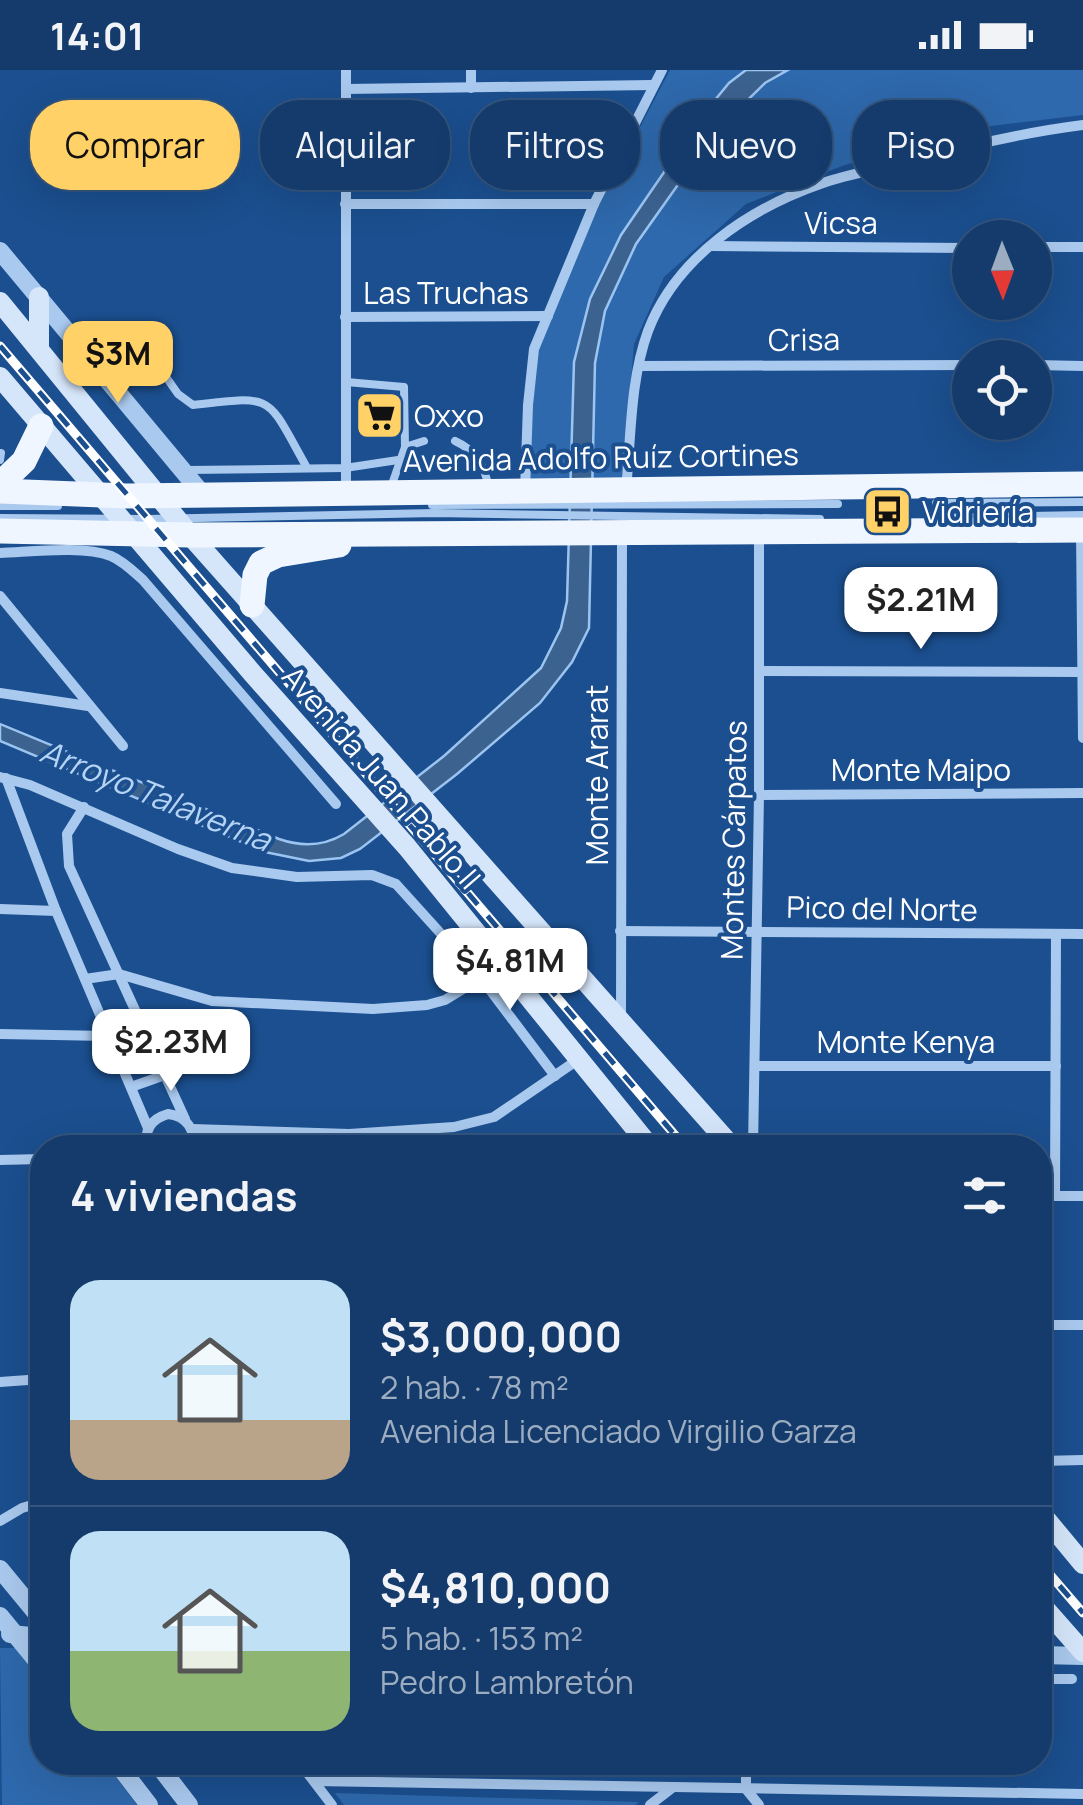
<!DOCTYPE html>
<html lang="es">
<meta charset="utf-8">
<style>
body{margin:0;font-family:Manrope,sans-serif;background:#1d4271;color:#f1f3f6;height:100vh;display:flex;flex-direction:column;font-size:38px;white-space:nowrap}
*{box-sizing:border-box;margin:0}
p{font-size:32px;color:#9dadc1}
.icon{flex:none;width:55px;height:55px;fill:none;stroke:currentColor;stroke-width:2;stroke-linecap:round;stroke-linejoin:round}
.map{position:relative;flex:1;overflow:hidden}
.sheet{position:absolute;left:30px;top:1065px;width:1022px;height:640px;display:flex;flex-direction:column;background:#143b6b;border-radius:40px;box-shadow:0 10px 40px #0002,0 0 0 2px #33557e}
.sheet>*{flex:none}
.hud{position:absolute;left:30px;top:30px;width:1025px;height:90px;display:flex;gap:20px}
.needle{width:65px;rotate:179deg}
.tools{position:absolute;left:952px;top:150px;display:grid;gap:20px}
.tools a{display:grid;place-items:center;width:100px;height:100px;border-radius:50%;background:#143b6b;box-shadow:0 10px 40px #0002,0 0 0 2px #33557e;font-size:50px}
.price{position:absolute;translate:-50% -85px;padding:0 22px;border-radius:20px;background:#fff;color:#222;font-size:32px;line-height:65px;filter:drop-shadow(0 2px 5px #0008)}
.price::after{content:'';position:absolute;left:50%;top:60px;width:30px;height:22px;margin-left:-15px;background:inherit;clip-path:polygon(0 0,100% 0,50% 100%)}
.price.selected{background:#ffd166;color:#111}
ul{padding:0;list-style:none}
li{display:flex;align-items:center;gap:30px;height:250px;padding:0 40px}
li+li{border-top:2px solid #33557e}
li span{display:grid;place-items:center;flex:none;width:280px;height:200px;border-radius:30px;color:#555}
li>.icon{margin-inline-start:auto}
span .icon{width:120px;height:120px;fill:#fffc;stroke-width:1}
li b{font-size:42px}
h2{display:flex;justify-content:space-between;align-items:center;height:120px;padding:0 40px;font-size:42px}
.chip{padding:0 35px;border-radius:40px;background:#143b6b;box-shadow:0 10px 40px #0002,0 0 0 2px #33557e;font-size:35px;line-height:90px}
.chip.selected{background:#ffd166;color:#111}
.status{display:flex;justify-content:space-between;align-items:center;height:70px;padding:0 50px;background:#143b6b;direction:ltr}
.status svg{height:28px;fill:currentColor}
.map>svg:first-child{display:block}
.green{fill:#2e69ad}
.water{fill:#3c6290;stroke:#9cc4f0;stroke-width:2.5}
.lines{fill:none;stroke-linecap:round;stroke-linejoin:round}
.service{stroke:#a9c9ee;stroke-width:8}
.minor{stroke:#a9c9ee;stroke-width:10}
.tertiary{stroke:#a9c9ee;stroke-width:18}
.secondary{stroke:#d6e6fa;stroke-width:20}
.primary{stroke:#f0f6ff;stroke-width:25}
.rail-casing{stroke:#fff;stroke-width:9}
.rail{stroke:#1b4f8f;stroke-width:5;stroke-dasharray:15;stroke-linecap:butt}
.labels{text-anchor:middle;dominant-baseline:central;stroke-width:8;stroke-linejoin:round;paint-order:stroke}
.street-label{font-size:30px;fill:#fff;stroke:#1b4f8f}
.poi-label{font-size:30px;fill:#fff;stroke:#1b4f8f;text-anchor:start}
.water-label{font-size:32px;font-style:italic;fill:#b5d3f5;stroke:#1b4f8f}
</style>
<div class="status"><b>14:01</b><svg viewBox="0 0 49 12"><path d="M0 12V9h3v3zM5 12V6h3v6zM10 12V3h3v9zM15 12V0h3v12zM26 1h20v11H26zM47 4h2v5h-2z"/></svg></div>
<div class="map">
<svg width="1083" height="1735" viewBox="0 0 1083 1735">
<rect width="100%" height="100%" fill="#1b4f8f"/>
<!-- green -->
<g class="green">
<path d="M670,0H1083V45L958,60L842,96L746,134L664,207L634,274L623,411L529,412L533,304L539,277L598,137Z"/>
<path d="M0,1578H20L42,1609V1692L105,1693L137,1735H2Z"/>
<path d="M335,1723L639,1732L635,1735H344Z"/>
</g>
<!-- water -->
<path class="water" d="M746,0H788L765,13L716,61L636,174L605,241L595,293L589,558L572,592L540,633L457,704L360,779L341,788L309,791L265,782L0,671V654L279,769C302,777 324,776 344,764L444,686L541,598L561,558L567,531L574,292L590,229L621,165L706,41L729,13Z"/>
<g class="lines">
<!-- service -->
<g class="service">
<path d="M164,304L178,324L193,335C276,325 266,325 306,396"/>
<path d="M346,312L404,317L405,377"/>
<path d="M455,371C477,381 484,395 489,418"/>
<path d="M0,390L1,383"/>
<path d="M187,400L345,398L398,390"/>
<path d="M390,420L405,377L424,371"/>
<path d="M936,433L1083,432"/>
<path d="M432,435L838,434"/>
<path d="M0,436H58"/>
<path d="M0,448L148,449L435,443L820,449"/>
<path d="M936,448L1083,445"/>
</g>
<!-- minor -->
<g class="minor">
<path d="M471,18V0"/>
<path d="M346,19L653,15"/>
<path d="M345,134H594"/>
<path d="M711,176L970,178"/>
<path d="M1035,177H1083"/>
<path d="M345,247L548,246"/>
<path d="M1035,295L1083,296"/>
<path d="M639,296L970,295"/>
<path d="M626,420C631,368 630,310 648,261C676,187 750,138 823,113C849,104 877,100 904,93C965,76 1020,63 1083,55"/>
<path d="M525,421L528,335L534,279L594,134L662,0"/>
<path d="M346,423V0"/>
<path d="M1081,460L1083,668"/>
<path d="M0,483C30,482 83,475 111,486C123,491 133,501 143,510L336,734"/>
<path d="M0,526L123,676"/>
<path d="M760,601L1082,602"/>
<path d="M0,623L88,636"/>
<path d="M0,707L30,715L178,779L232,798L297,807L372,805L396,814L481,908L555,1006"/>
<path d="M6,708L56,841L148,1058"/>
<path d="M759,725L1083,723"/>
<path d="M84,737L67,764L69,796L185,1049"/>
<path d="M0,839L56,841"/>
<path d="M620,861L1083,864"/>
<path d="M85,909L119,904L212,931L373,939L427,935L445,930L481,908"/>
<path d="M621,945L622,464"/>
<path d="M0,964L107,966"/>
<path d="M756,996H1056"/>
<path d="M131,1017L162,1006"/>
<path d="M192,1059L349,1064L454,1057L494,1047L579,989"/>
<path d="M148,1078C143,1060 151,1049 168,1044C187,1046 196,1060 192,1078"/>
<path d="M753,1078L759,725V464"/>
<path d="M0,1090L42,1089"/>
<path d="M1040,1126H1083"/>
<path d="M1055,1126L1056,865"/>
<path d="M1040,1255H1083"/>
<path d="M0,1312L42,1309"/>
<path d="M1040,1391L1083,1390"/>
<path d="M0,1451L22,1438L42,1432"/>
<path d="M1040,1609H1072"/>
<path d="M299,1692L332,1735"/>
<path d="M746,1692V1719L759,1735"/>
<path d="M314,1711L1083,1724"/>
<path d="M650,1735L672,1718"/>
</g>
<!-- tertiary -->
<g class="tertiary">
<path d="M0,181L204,426"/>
<path d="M0,1499L42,1550"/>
<path d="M0,1546L42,1597"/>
<path d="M10,1564L42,1567"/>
<path d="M1040,1585L1083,1586"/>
<path d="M116,1692L149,1735"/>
<path d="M156,1692L189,1735"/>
</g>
<!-- secondary -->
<g class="secondary">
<path d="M0,232L190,465L733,1078"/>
<path d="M39,279V227"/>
<path d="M0,307L253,604L407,777L651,1078"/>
<path d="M1040,1442L1083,1494"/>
<path d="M1040,1533L1083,1582"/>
</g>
<!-- primary -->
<g class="primary">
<path d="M0,414L24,391L41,356"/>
<path d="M0,421L127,426L1083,414"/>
<path d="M0,461L190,465L1083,460"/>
<path d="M252,535L255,505L261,493L278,485L339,475"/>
</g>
<defs>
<g id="rail">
<path d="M0,276L686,1078"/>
<path d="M1040,1493L1083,1543"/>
</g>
</defs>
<!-- rail casing -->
<use href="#rail" class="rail-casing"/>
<!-- rail -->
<use href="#rail" class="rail"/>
</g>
<!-- icons -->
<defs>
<symbol id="supermarket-square" viewBox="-11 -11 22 22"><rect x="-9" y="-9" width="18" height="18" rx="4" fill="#ffd166" stroke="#1b4f8f"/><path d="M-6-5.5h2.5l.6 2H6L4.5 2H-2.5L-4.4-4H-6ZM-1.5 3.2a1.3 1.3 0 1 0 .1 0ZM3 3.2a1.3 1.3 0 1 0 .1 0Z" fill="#111"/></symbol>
<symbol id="bus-square" viewBox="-11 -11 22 22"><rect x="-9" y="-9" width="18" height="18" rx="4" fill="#ffd166" stroke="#1b4f8f"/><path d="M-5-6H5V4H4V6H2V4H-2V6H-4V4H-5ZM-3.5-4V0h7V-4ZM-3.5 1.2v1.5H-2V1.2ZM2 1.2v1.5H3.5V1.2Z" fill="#111"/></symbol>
</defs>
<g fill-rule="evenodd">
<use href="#supermarket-square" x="352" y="318" width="55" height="55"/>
<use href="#bus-square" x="860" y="414" width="55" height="55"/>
</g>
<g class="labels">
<!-- street labels -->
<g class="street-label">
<text x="841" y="152">Vicsa</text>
<text x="446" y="222">Las Truchas</text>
<text transform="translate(804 269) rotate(-1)">Crisa</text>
<text transform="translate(601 387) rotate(-1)">Avenida Adolfo Ruíz Cortines</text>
<text x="921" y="699">Monte Maipo</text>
<text transform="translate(596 705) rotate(-90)">Monte Ararat</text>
<text transform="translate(382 707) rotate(49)">Avenida Juan Pablo II</text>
<text transform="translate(733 770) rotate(-89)">Montes Cárpatos</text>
<text transform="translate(882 838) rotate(1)">Pico del Norte</text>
<text x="906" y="971">Monte Kenya</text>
</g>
<!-- poi labels -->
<g class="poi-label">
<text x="414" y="345">Oxxo</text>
<text x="922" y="441">Vidriería</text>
</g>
<!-- water labels -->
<g class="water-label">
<text transform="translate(156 725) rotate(22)">Arroyo Talaverna</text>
</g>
</g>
</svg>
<div class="tools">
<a><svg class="needle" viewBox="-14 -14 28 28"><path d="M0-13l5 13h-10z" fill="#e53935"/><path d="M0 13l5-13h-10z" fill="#9dadc1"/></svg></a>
<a><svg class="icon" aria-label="locate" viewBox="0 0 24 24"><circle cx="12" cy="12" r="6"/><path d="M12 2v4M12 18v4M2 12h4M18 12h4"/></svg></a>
</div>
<b class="price selected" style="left:118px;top:336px">$3M</b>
<b class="price" style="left:921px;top:582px">$2.21M</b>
<b class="price" style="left:510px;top:943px">$4.81M</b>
<b class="price" style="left:171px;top:1024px">$2.23M</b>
<div class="hud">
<a class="chip selected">Comprar</a>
<a class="chip">Alquilar</a>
<a class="chip">Filtros</a>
<a class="chip">Nuevo</a>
<a class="chip">Piso</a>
</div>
<section class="sheet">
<h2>4 viviendas<svg class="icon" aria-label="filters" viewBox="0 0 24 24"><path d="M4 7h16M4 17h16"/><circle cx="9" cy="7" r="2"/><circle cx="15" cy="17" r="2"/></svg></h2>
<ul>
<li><span style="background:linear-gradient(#bfe0f5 70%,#b9a48a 0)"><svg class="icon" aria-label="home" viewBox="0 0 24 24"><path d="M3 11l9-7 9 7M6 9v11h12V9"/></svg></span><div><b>$3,000,000</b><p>2 hab. · 78 m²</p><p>Avenida Licenciado Virgilio Garza</p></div></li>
<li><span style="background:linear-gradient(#bfe0f5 60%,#8fb573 0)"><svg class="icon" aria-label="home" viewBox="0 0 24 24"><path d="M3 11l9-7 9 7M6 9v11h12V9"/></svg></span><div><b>$4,810,000</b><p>5 hab. · 153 m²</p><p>Pedro Lambretón</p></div></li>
</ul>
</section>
</div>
